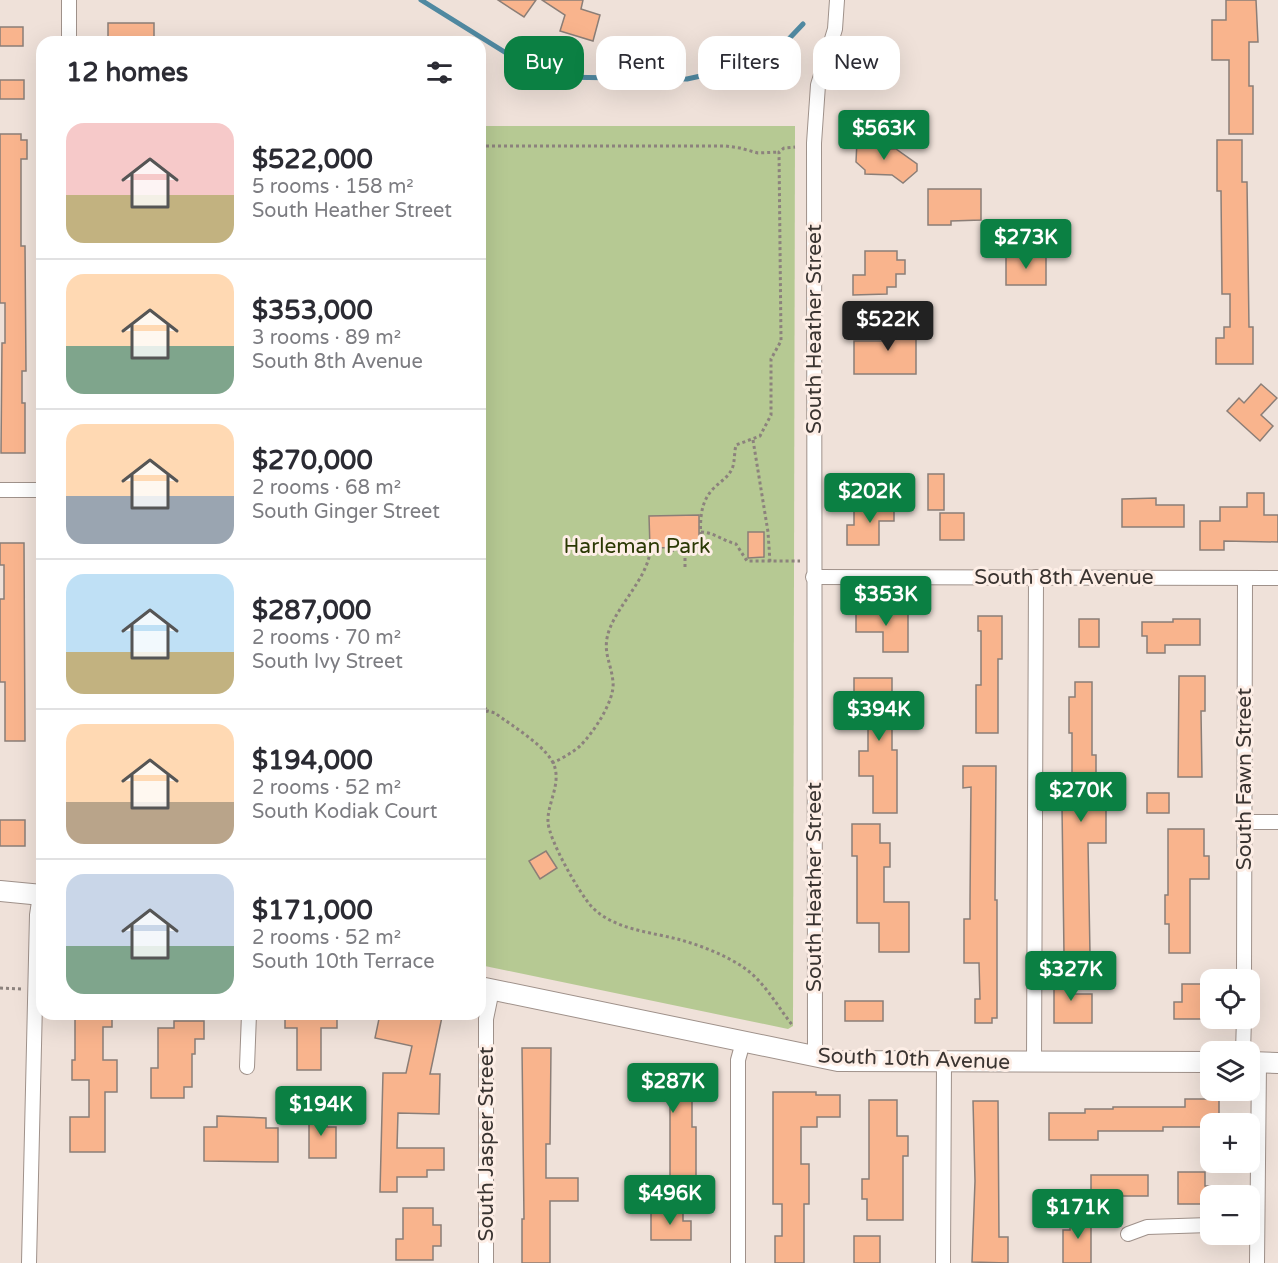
<!DOCTYPE html>
<meta charset="utf-8">
<style>
body{margin:0;font-family:"Varela Round",sans-serif;background:#f2f2f3;color:#2b2b33;height:100vh;display:flex;flex-direction:column;font-size:22px;white-space:nowrap}
*{box-sizing:border-box;margin:0}
p{font-size:20px;color:#7c7c81}
.icon{flex:none;width:33px;height:33px;fill:none;stroke:currentColor;stroke-width:2;stroke-linecap:round;stroke-linejoin:round}
.map{position:relative;flex:1;overflow:hidden}
.panel{position:absolute;left:36px;top:36px;width:450px;height:984px;display:flex;flex-direction:column;background:#fff;border-radius:18px;box-shadow:0 6px 24px #0002}
.panel>*{flex:none}
.hud{position:absolute;left:504px;top:36px;width:570px;height:54px;display:flex;gap:12px}
.tools{position:absolute;left:1200px;top:969px;display:grid;gap:12px}
.tools a{display:grid;place-items:center;width:60px;height:60px;border-radius:12px;background:#fff;box-shadow:0 6px 24px #0002;font-size:30px}
.price{position:absolute;translate:-50% -51px;padding:0 14px;border-radius:6px;background:#0b8043;color:#fff;font-size:20px;line-height:39px;filter:drop-shadow(0 2px 3px #0008)}
.price::after{content:'';position:absolute;left:50%;top:36px;width:18px;height:14px;margin-left:-9px;background:inherit;clip-path:polygon(0 0,100% 0,50% 100%)}
.price.on{background:#222;color:#fff}
ul{padding:0;list-style:none}
li{display:flex;align-items:center;gap:18px;height:150px;padding:0 30px}
li+li{border-top:2px solid #e1e1e2}
li span{display:grid;place-items:center;flex:none;width:168px;height:120px;border-radius:18px;color:#555}
li>.icon{margin-inline-start:auto}
span .icon{width:72px;height:72px;fill:#fffc;stroke-width:1}
li b{font-size:26px}
h2{display:flex;justify-content:space-between;align-items:center;height:72px;padding:0 30px;font-size:26px}
.pill{padding:0 21px;border-radius:18px;background:#fff;box-shadow:0 6px 24px #0002;font-size:21px;line-height:54px}
.pill.on{background:#0b8043;color:#fff}
.map>svg:first-child{display:block}
.green{fill:#b6c993}
.lines{fill:none;stroke-linecap:round;stroke-linejoin:round}
.stream{stroke:#5089a1;stroke-width:5}
.building{fill:#f9b48d;stroke:#8b7e77;stroke-width:1.5}
.minor-casing{stroke:#9f918a;stroke-width:16}
.secondary-casing{stroke:#9f918a;stroke-width:22}
.path{stroke:#8c827d;stroke-width:3;stroke-dasharray:3 3;stroke-linecap:butt}
.minor{stroke:#fff;stroke-width:14}
.secondary{stroke:#fff;stroke-width:20}
.labels{text-anchor:middle;dominant-baseline:central;stroke-width:6;stroke-linejoin:round;paint-order:stroke}
.street-label{font-size:21px;fill:#3a3431;stroke:#fdeee6}
.park-label{font-size:21px;fill:#2b3904;stroke:#fdeee6}
</style>
<div class="map">
<svg width="1278" height="1263" viewBox="0 0 1278 1263">
<rect width="100%" height="100%" fill="#efe1d9"/>
<!-- green -->
<path class="green" d="M480,126H795L793,1026L788,1029L480,965Z"/>
<g class="lines">
<!-- stream -->
<path class="stream" d="M421,0L519,61L556,77L687,79L728,70L785,43L803,24"/>
</g>
<!-- building -->
<g class="building">
<path d="M498,0H536L524,17Z"/>
<path d="M542,0H583L581,9L600,15L593,41L560,31L565,15Z"/>
<path d="M1226,0H1256L1258,42H1249V86H1253V134H1229V60H1212V20H1226Z"/>
<path d="M108,23H154V42L108,41Z"/>
<rect x="0" y="27" width="23" height="19"/>
<rect x="0" y="80" width="24" height="19"/>
<path d="M0,134H21V140H27V159H21V246H25L26,371H22V403H25V453H1L2,343H5V303H0Z"/>
<path d="M857,140H881V149H896L917,164V171L903,183L892,175L865,174V170L856,162Z"/>
<path d="M1217,140H1242V182H1247L1249,327H1253V364H1216V338H1224V327H1230V294H1222L1221,191H1217Z"/>
<path d="M928,189H981V220L951,221V225H928Z"/>
<path d="M865,251H897V260H905V274H896V287H887V294L853,295V275H865Z"/>
<rect x="1006" y="255" width="40" height="30"/>
<path d="M886,323H916V374H854V341H886Z"/>
<path d="M1261,384L1277,398L1261,415L1273,426L1260,441L1227,411L1239,398L1244,403Z"/>
<rect x="928" y="474" width="16" height="36"/>
<path d="M1247,493H1264V515H1278V542L1224,541V550H1200V521H1220V507H1247Z"/>
<path d="M1156,498V505H1184V527H1122V499Z"/>
<path d="M875,501H894V521H879V545H847V525H854V511H875Z"/>
<rect x="940" y="513" width="24" height="27"/>
<path d="M699,515V547L650,548L649,516Z"/>
<path d="M748,532H764V557L748,558Z"/>
<path d="M0,543H24L25,741H5V682H0V599H4V565H0Z"/>
<path d="M856,610H908V652H883V632H856Z"/>
<path d="M978,616H1002V659H998V733H976V685H981V631H978Z"/>
<rect x="1079" y="619" width="20" height="28"/>
<path d="M1173,619H1200V645H1165V653H1147V636H1142V622H1173Z"/>
<path d="M1179,676H1205V711H1201L1202,777H1178Z"/>
<path d="M854,678H892V750H897V813H873V776H859V751H868V703H854Z"/>
<path d="M1075,682H1092V755H1096V782H1106V843H1088L1090,954H1064L1062,807H1059V790H1072V733H1069V697H1075Z"/>
<path d="M963,766H996L995,900H997V1018H992V1023H975V999H980L979,963H964V919H970V900L971,787L963,788Z"/>
<rect x="1147" y="793" width="22" height="20"/>
<rect x="0" y="820" width="25" height="26"/>
<path d="M852,824H880V843H890V867H884V902H909V952H879V923H857V856H852Z"/>
<path d="M1168,829H1204V856H1209V879H1190V953H1169V924H1165V895H1168Z"/>
<path d="M546,851L557,868L540,879L529,861Z"/>
<path d="M1054,974H1073V994H1092V1023H1054Z"/>
<path d="M1182,984H1204V1019H1174V1002H1182Z"/>
<rect x="845" y="1001" width="38" height="20"/>
<path d="M75,1014H112V1027H103V1060H117V1092H105V1152H70V1117H89V1080H72V1060H75Z"/>
<path d="M285,1014H337V1028H321V1070H297V1028H285Z"/>
<path d="M380,1014H430L442,1017L430,1074H440L439,1114L398,1113L397,1148H444V1170H427V1177H397V1192H380L383,1073H406L412,1046L375,1038Z"/>
<path d="M174,1021H204V1039H195V1054H192V1087H184V1098H151V1068H158V1028H174Z"/>
<path d="M522,1048H551L550,1144H546V1178H578V1201H550V1263H522V1219H524Z"/>
<path d="M635,1070H687V1086H692V1127H696V1176H670V1101H635Z"/>
<path d="M773,1092H816V1095H840V1117H817V1127H801V1164H809V1204H804V1263H775V1236H782V1204H773Z"/>
<path d="M1185,1099H1219V1124H1210V1127H1163V1131H1098V1140H1049V1113H1085V1109H1113V1107H1185Z"/>
<path d="M869,1100H897V1136H908V1156H903V1220H867V1199H862V1179H869Z"/>
<path d="M973,1101H998L999,1237H1008V1263L972,1262L975,1181Z"/>
<path d="M309,1113H327V1127H336V1158H309Z"/>
<path d="M217,1116L266,1118V1128H278V1162L204,1161V1127H217Z"/>
<path d="M1178,1172H1205V1186H1210V1204H1178Z"/>
<rect x="1091" y="1175" width="57" height="21"/>
<path d="M403,1208H433V1225H441V1246H433V1260H396V1239H403Z"/>
<path d="M651,1211H683V1221H691V1240H651Z"/>
<path d="M1070,1215H1091V1263H1063V1230H1070Z"/>
<rect x="854" y="1236" width="26" height="27"/>
</g>
<g class="lines">
<defs>
<g id="minor">
<path d="M69,42V0"/>
<path d="M0,490H42"/>
<path d="M813,577L1278,578"/>
<path d="M1244,822H1278"/>
<path d="M1244,980L1245,578"/>
<path d="M1243,1052L1244,1018"/>
<path d="M815,1056L814,143L818,85L835,29L837,0"/>
<path d="M1034,1062L1036,577"/>
<path d="M247,1067L249,1014"/>
<path d="M1128,1234L1147,1227L1210,1225"/>
<path d="M29,1263L37,915L40,895"/>
<path d="M486,1263V1019L492,990"/>
<path d="M738,1263V1060L743,1042"/>
<path d="M943,1263L944,1061"/>
<path d="M1257,1263L1259,1063"/>
</g>
<g id="secondary">
<path d="M0,891L42,895"/>
<path d="M480,987L838,1061L1210,1062"/>
<path d="M1250,1062L1278,1063"/>
</g>
</defs>
<!-- minor casing -->
<use href="#minor" class="minor-casing"/>
<!-- secondary casing -->
<use href="#secondary" class="secondary-casing"/>
<!-- path -->
<g class="path">
<path d="M480,146H726L740,148L758,153L779,152"/>
<path d="M753,440L768,532L770,562"/>
<path d="M701,532C713,532 724,541 736,544L747,561H800"/>
<path d="M685,567V550H701C701,529 697,507 712,490C719,482 727,479 732,469C735,462 734,453 736,445L760,436L771,415V359L781,341L779,152L784,148L795,147"/>
<path d="M480,703L488,711"/>
<path d="M480,713L488,711L495,713C512,726 550,748 555,768C560,786 547,805 548,822C549,840 579,893 592,907C614,930 652,932 681,940C702,946 725,955 743,967C765,982 777,1006 793,1026"/>
<path d="M552,763C561,759 572,753 580,746C593,733 615,701 613,682C611,661 601,651 610,628C620,603 648,576 650,551L685,550"/>
<path d="M0,988L21,989"/>
</g>
<!-- minor -->
<use href="#minor" class="minor"/>
<!-- secondary -->
<use href="#secondary" class="secondary"/>
</g>
<g class="labels">
<!-- street labels -->
<g class="street-label">
<text transform="translate(814 329) rotate(-90)">South Heather Street</text>
<text x="1064" y="577">South 8th Avenue</text>
<text transform="translate(1244 779) rotate(-90)">South Fawn Street</text>
<text transform="translate(814 887) rotate(-90)">South Heather Street</text>
<text transform="translate(914 1059) rotate(2)">South 10th Avenue</text>
<text transform="translate(486 1144) rotate(-90)">South Jasper Street</text>
</g>
<!-- park labels -->
<g class="park-label">
<text x="637" y="546">Harleman Park</text>
</g>
</g>
</svg>
<div class="tools">
<a><svg class="icon" aria-label="locate" viewBox="0 0 24 24"><circle cx="12" cy="12" r="6"/><path d="M12 2v4M12 18v4M2 12h4M18 12h4"/></svg></a>
<a><svg class="icon" aria-label="layers" viewBox="0 0 24 24"><path d="M12 4l9 5-9 5-9-5zM3 14l9 5 9-5"/></svg></a>
<a>+</a>
<a>−</a>
</div>
<b class="price" style="left:884px;top:161px">$563K</b>
<b class="price" style="left:1026px;top:270px">$273K</b>
<b class="price on" style="left:888px;top:352px">$522K</b>
<b class="price" style="left:870px;top:524px">$202K</b>
<b class="price" style="left:886px;top:627px">$353K</b>
<b class="price" style="left:879px;top:742px">$394K</b>
<b class="price" style="left:1081px;top:823px">$270K</b>
<b class="price" style="left:1071px;top:1002px">$327K</b>
<b class="price" style="left:673px;top:1114px">$287K</b>
<b class="price" style="left:321px;top:1137px">$194K</b>
<b class="price" style="left:670px;top:1226px">$496K</b>
<b class="price" style="left:1078px;top:1240px">$171K</b>
<div class="hud">
<a class="pill on">Buy</a>
<a class="pill">Rent</a>
<a class="pill">Filters</a>
<a class="pill">New</a>
</div>
<section class="panel">
<h2>12 homes<svg class="icon" aria-label="filters" viewBox="0 0 24 24"><path d="M4 7h16M4 17h16"/><circle cx="9" cy="7" r="2"/><circle cx="15" cy="17" r="2"/></svg></h2>
<ul>
<li><span style="background:linear-gradient(#f6c9c9 60%,#c2b280 0)"><svg class="icon" aria-label="home" viewBox="0 0 24 24"><path d="M3 11l9-7 9 7M6 9v11h12V9"/></svg></span><div><b>$522,000</b><p>5 rooms · 158 m²</p><p>South Heather Street</p></div></li>
<li><span style="background:linear-gradient(#ffd9b3 60%,#7fa58c 0)"><svg class="icon" aria-label="home" viewBox="0 0 24 24"><path d="M3 11l9-7 9 7M6 9v11h12V9"/></svg></span><div><b>$353,000</b><p>3 rooms · 89 m²</p><p>South 8th Avenue</p></div></li>
<li><span style="background:linear-gradient(#ffd9b3 60%,#9aa5b1 0)"><svg class="icon" aria-label="home" viewBox="0 0 24 24"><path d="M3 11l9-7 9 7M6 9v11h12V9"/></svg></span><div><b>$270,000</b><p>2 rooms · 68 m²</p><p>South Ginger Street</p></div></li>
<li><span style="background:linear-gradient(#bfe0f5 65%,#c2b280 0)"><svg class="icon" aria-label="home" viewBox="0 0 24 24"><path d="M3 11l9-7 9 7M6 9v11h12V9"/></svg></span><div><b>$287,000</b><p>2 rooms · 70 m²</p><p>South Ivy Street</p></div></li>
<li><span style="background:linear-gradient(#ffd9b3 65%,#b9a48a 0)"><svg class="icon" aria-label="home" viewBox="0 0 24 24"><path d="M3 11l9-7 9 7M6 9v11h12V9"/></svg></span><div><b>$194,000</b><p>2 rooms · 52 m²</p><p>South Kodiak Court</p></div></li>
<li><span style="background:linear-gradient(#c9d6e8 60%,#7fa58c 0)"><svg class="icon" aria-label="home" viewBox="0 0 24 24"><path d="M3 11l9-7 9 7M6 9v11h12V9"/></svg></span><div><b>$171,000</b><p>2 rooms · 52 m²</p><p>South 10th Terrace</p></div></li>
</ul>
</section>
</div>
